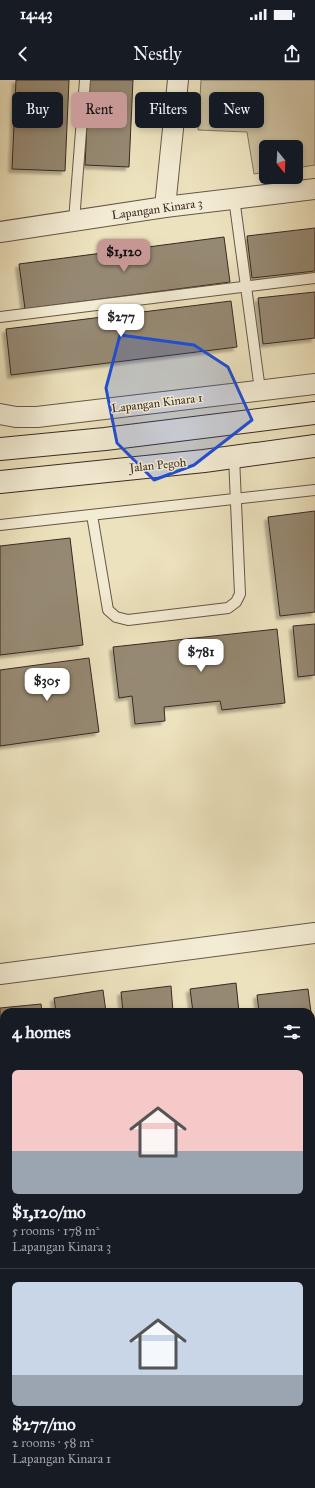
<!DOCTYPE html>
<meta charset="utf-8">
<style>
body{margin:0;font-family:"IM FELL Great Primer",serif;background:#20242c;color:#f1f3f6;height:100vh;display:flex;flex-direction:column;font-size:15px;white-space:nowrap}
*{box-sizing:border-box;margin:0}
p{font-size:13px;color:#9ea1a6}
.icon{flex:none;width:22px;height:22px;fill:none;stroke:currentColor;stroke-width:2;stroke-linecap:round;stroke-linejoin:round}
.map{position:relative;flex:1;overflow:hidden}
.side{position:absolute;left:0px;top:928px;width:315px;height:480px;display:flex;flex-direction:column;background:#171b24;border-radius:12px 12px 0 0;box-shadow:0 2px 6px #0003}
.side>*{flex:none}
.guide{position:absolute;left:12px;top:12px;width:291px;height:36px;display:flex;gap:8px}
.needle{width:26px;rotate:162deg}
.fabs{position:absolute;left:259px;top:60px;display:grid;gap:8px}
.fabs a{display:grid;place-items:center;width:44px;height:44px;border-radius:6px;background:#171b24;box-shadow:0 2px 6px #0003;font-size:20px}
.price{position:absolute;translate:-50% -34px;padding:0 9px;border-radius:8px;background:#fff;color:#222;font-size:13px;line-height:26px;filter:drop-shadow(0 1px 2px #0008)}
.price::after{content:'';position:absolute;left:50%;top:24px;width:12px;height:9px;margin-left:-6px;background:inherit;clip-path:polygon(0 0,100% 0,50% 100%)}
.price.selected{background:#c59692;color:#111}
ul{padding:0;list-style:none}
li{display:grid;align-content:center;gap:8px;height:212px;padding:0 12px}
li+li{border-top:1px solid #363941}
li span{display:grid;place-items:center;height:124px;border-radius:6px;color:#555}
li>.icon{margin-inline-start:auto}
span .icon{width:72px;height:72px;fill:#fffc;stroke-width:1}
li b{font-size:17px}
h2{display:flex;justify-content:space-between;align-items:center;height:48px;padding:0 12px;font-size:17px}
.tag{padding:0 14px;border-radius:6px;background:#171b24;box-shadow:0 2px 6px #0003;font-size:14px;line-height:36px}
.tag.selected{background:#c59692;color:#111}
.status{display:flex;justify-content:space-between;align-items:center;height:28px;padding:0 20px;background:#171b24;direction:ltr}
.status svg{height:11px;fill:currentColor}
header{display:flex;justify-content:space-between;align-items:center;height:52px;padding:0 12px;background:#171b24;font-size:18px;font-weight:600}
.map>svg:first-child{display:block}
.green{fill:#cec3a3;stroke:#847663}
.building{fill:#968973;stroke:#392923;filter:url(#shadow)}
.lines{fill:none;stroke-linecap:round;stroke-linejoin:round}
.lane-casing{stroke:#66574a;stroke-width:12}
.street-casing{stroke:#66574a;stroke-width:22}
.secondary-casing{stroke:#392923;stroke-width:24}
.lane{stroke:#f3ecd4;stroke-width:10}
.street{stroke:#f3ecd4;stroke-width:20}
.secondary{stroke:#f3ecd4;stroke-width:22}
.marked{fill:#1d4ed8;fill-opacity:0.2;stroke:#1d4ed8;stroke-width:3;stroke-linejoin:round}
.labels{text-anchor:middle;dominant-baseline:central;stroke-width:3;stroke-linejoin:round;paint-order:stroke}
.street-label{font-size:12px;fill:#392923;stroke:#f3ecd4}
</style>
<div class="status"><b>14:43</b><svg viewBox="0 0 49 12"><path d="M0 12V9h3v3zM5 12V6h3v6zM10 12V3h3v9zM15 12V0h3v12zM26 1h20v11H26zM47 4h2v5h-2z"/></svg></div>
<header><svg class="icon" aria-label="back" viewBox="0 0 24 24"><path d="M15 5l-7 7 7 7"/></svg>Nestly<svg class="icon" aria-label="share" viewBox="0 0 24 24"><path d="M12 15V3M7 8l5-5 5 5M5 13v7h14v-7"/></svg></header>
<div class="map">
<svg width="315" height="1408" viewBox="0 0 315 1408">
<defs>
<filter id="shadow"><feDropShadow dx="-3.5" dy="3.5" stdDeviation="1" flood-color="#0004"/></filter>
</defs>
<rect width="100%" height="100%" fill="#ece2bd"/>
<filter id="stains"><feTurbulence type="fractalNoise" baseFrequency=".005" numOctaves="4"/><feColorMatrix values="0 0 0 0 .2 0 0 0 0 .09 0 0 0 0 .02 0 0 0 .5 -.17"/></filter>
<radialGradient id="worn" r=".72"><stop offset=".6" stop-color="#630" stop-opacity="0"/><stop offset="1" stop-color="#630" stop-opacity=".3"/></radialGradient>
<!-- green -->
<path class="green" d="M201,0H315V85L296,88V67H266V92L254,94L247,52L198,50Z"/>
<!-- building -->
<g class="building">
<path d="M16,0H69L65,91L12,89Z"/>
<path d="M89,0H133L129,87L85,85Z"/>
<path d="M315,148V191L252,198L247,156Z"/>
<path d="M224,157L230,202L25,229L19,184Z"/>
<path d="M315,212V258L263,264L258,218Z"/>
<path d="M231,221L237,267L11,295L6,249Z"/>
<path d="M315,431V532L280,536L268,437Z"/>
<path d="M70,458L83,565L0,575V466Z"/>
<path d="M315,544V595L298,597L293,546Z"/>
<path d="M277,549L285,623L222,630L220,621L164,627L165,641L135,644L132,616L119,618L113,567Z"/>
<path d="M89,578L99,652L0,666V590Z"/>
<path d="M236,903L239,932H193L190,909Z"/>
<path d="M171,906L173,932H123L121,912Z"/>
<path d="M308,909L311,932H259L257,915Z"/>
<path d="M103,910L106,932H56L54,918Z"/>
<path d="M41,924L42,932H4V978H0V928Z"/>
<path d="M311,953H313L315,969V990H311Z"/>
<path d="M0,978H4V1040L1,1041Z"/>
<path d="M311,1072L315,1100V1112H311Z"/>
<path d="M315,1133V1204L311,1205V1134Z"/>
<path d="M0,1275H4V1326L0,1327Z"/>
<path d="M4,1326V1375H0V1327Z"/>
</g>
<g class="lines">
<defs>
<g id="lane">
<path d="M234,118L260,310"/>
<path d="M74,141L85,0"/>
<path d="M0,237L315,198"/>
<path d="M92,435L108,530L116,537L128,540L228,528L236,522L240,514L234,377"/>
<path d="M0,445L315,410"/>
</g>
<g id="street">
<path d="M165,127L178,0"/>
<path d="M0,152L165,127L315,109"/>
<path d="M0,334L16,337H37L315,304"/>
<path d="M0,894L315,853"/>
<path d="M0,1059L4,1058"/>
<path d="M0,1232L4,1231"/>
<path d="M0,1401L4,1400"/>
</g>
<g id="secondary">
<path d="M0,369L105,359L315,333"/>
<path d="M0,402L204,381L315,366"/>
</g>
</defs>
<!-- lane casing -->
<use href="#lane" class="lane-casing"/>
<!-- street casing -->
<use href="#street" class="street-casing"/>
<!-- secondary casing -->
<use href="#secondary" class="secondary-casing"/>
<!-- lane -->
<use href="#lane" class="lane"/>
<!-- street -->
<use href="#street" class="street"/>
<!-- secondary -->
<use href="#secondary" class="secondary"/>
</g>
<!-- marked area -->
<path class="marked" d="M120,255L194,265L228,287L252,340L194,385L154,400L117,363L106,308Z"/>
<g class="labels">
<!-- street labels -->
<g class="street-label">
<text transform="translate(157 129) rotate(-8)">Lapangan Kinara 3</text>
<text transform="translate(157 323) rotate(-7)">Lapangan Kinara 1</text>
<text transform="translate(158 385) rotate(-6)">Jalan Pegoh</text>
</g>
</g>
<rect width="100%" height="100%" filter="url(#stains)"/>
<rect width="100%" height="100%" fill="url(#worn)"/>
</svg>
<div class="fabs">
<a><svg class="needle" viewBox="-14 -14 28 28"><path d="M0-13l5 13h-10z" fill="#e53935"/><path d="M0 13l5-13h-10z" fill="#9ea1a6"/></svg></a>
</div>
<b class="price selected" style="left:124px;top:193px">$1,120</b>
<b class="price" style="left:121px;top:258px">$277</b>
<b class="price" style="left:201px;top:593px">$781</b>
<b class="price" style="left:47px;top:622px">$305</b>
<div class="guide">
<a class="tag">Buy</a>
<a class="tag selected">Rent</a>
<a class="tag">Filters</a>
<a class="tag">New</a>
</div>
<section class="side">
<h2>4 homes<svg class="icon" aria-label="filters" viewBox="0 0 24 24"><path d="M4 7h16M4 17h16"/><circle cx="9" cy="7" r="2"/><circle cx="15" cy="17" r="2"/></svg></h2>
<ul>
<li><span style="background:linear-gradient(#f6c9c9 65%,#9aa5b1 0)"><svg class="icon" aria-label="home" viewBox="0 0 24 24"><path d="M3 11l9-7 9 7M6 9v11h12V9"/></svg></span><div><b>$1,120/mo</b><p>5 rooms · 178 m²</p><p>Lapangan Kinara 3</p></div></li>
<li><span style="background:linear-gradient(#c9d6e8 75%,#9aa5b1 0)"><svg class="icon" aria-label="home" viewBox="0 0 24 24"><path d="M3 11l9-7 9 7M6 9v11h12V9"/></svg></span><div><b>$277/mo</b><p>2 rooms · 58 m²</p><p>Lapangan Kinara 1</p></div></li>
</ul>
</section>
</div>
